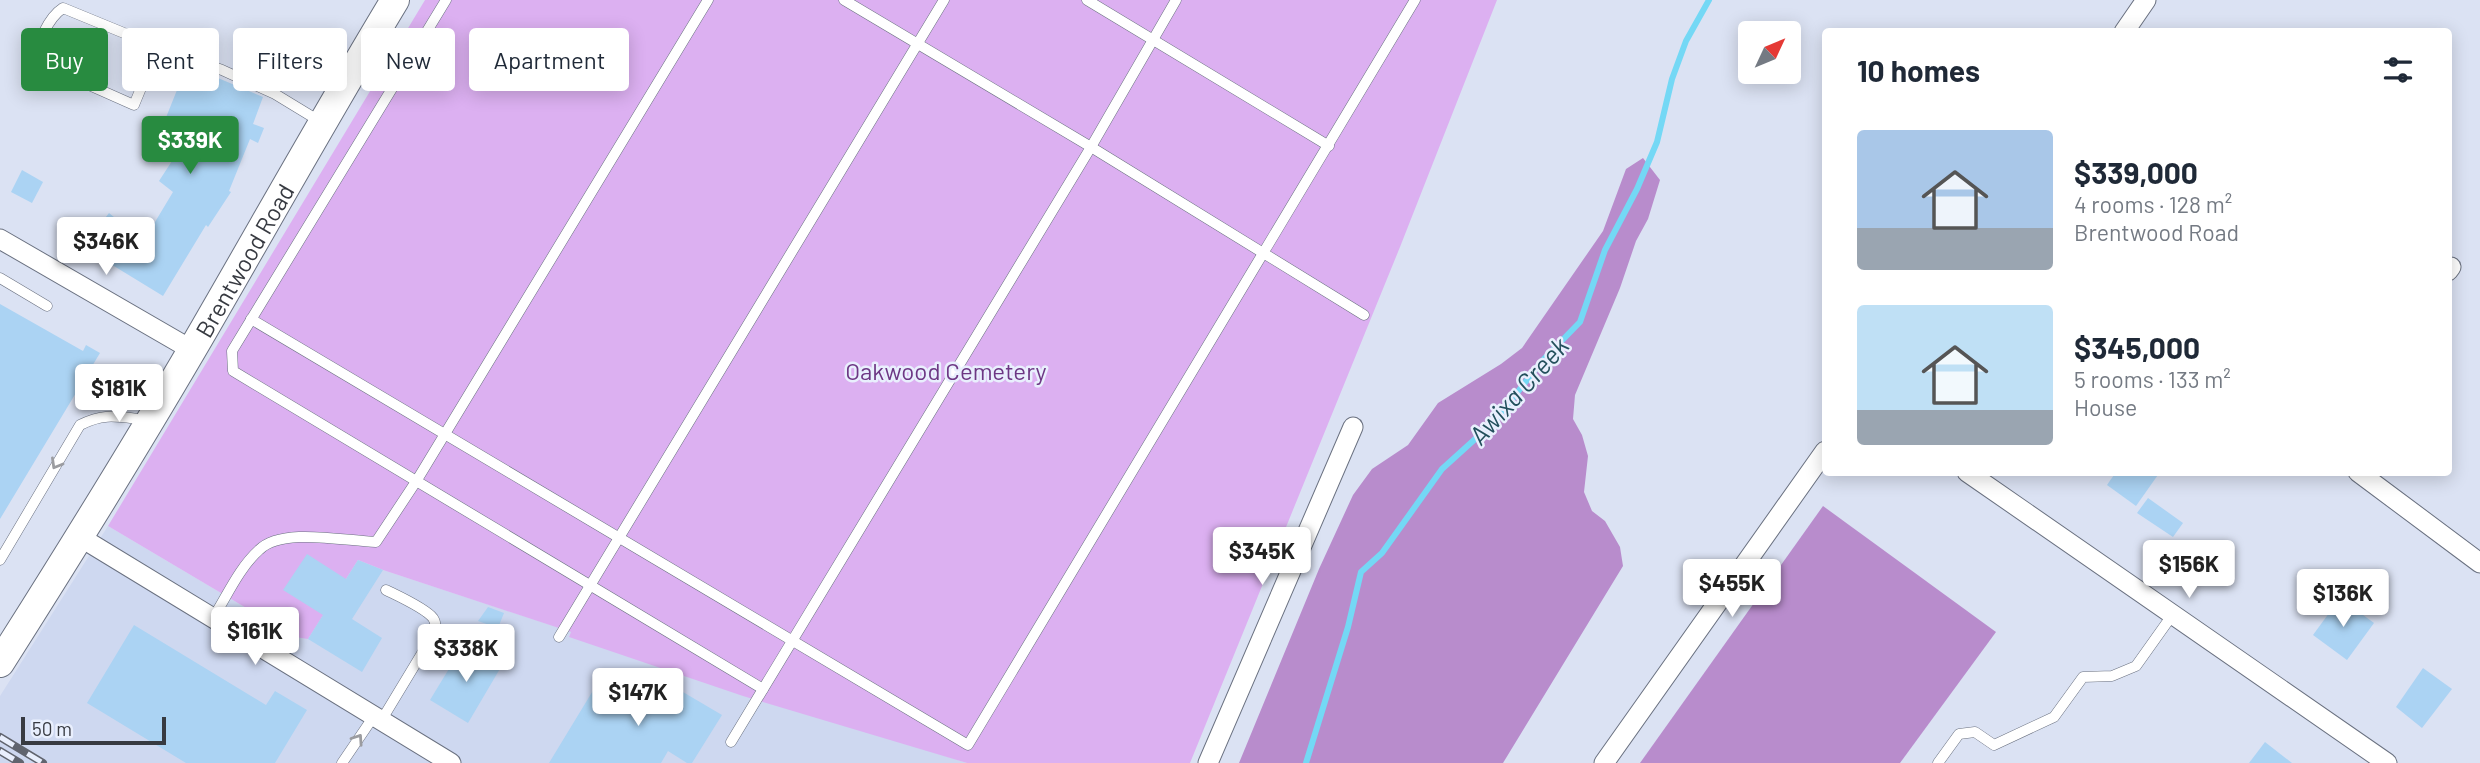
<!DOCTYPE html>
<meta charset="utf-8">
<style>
body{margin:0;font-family:Barlow,sans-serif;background:#f6f6f7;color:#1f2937;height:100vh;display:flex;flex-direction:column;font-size:26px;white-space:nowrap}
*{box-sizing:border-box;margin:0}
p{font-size:23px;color:#747a83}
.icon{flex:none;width:38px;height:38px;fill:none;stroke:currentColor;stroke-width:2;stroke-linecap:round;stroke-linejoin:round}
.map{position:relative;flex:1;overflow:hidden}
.sheet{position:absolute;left:1822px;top:28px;width:630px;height:448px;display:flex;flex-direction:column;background:#fff;border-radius:7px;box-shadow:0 4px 18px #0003}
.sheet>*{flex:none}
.banner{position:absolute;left:21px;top:28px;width:665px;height:63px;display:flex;gap:14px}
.needle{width:46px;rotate:46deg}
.buttons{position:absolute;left:1738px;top:21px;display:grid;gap:14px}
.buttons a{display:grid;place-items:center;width:63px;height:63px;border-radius:7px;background:#fff;box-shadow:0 4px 18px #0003;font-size:35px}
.scale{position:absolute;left:21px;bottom:18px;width:145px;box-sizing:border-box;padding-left:7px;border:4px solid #373a41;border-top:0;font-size:19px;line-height:24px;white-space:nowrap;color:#373a41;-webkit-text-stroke:5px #e9effd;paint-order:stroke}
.price{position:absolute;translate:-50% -60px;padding:0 16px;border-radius:7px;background:#fff;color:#222;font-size:23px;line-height:46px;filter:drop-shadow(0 2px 4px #0008)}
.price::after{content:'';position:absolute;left:50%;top:42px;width:21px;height:16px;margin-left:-10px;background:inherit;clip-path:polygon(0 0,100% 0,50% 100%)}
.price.active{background:#288b40;color:#fff}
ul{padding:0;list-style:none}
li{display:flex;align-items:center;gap:21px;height:175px;padding:0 35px}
li span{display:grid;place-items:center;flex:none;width:196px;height:140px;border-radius:7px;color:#555}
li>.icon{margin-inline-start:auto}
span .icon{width:84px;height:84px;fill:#fffc;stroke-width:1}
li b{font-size:30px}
h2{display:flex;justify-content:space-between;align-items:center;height:84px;padding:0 35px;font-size:30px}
.chip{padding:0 24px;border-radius:7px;background:#fff;box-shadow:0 4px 18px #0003;font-size:24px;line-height:63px}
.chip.active{background:#288b40;color:#fff}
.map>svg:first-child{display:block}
.built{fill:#ced8f0}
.green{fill:#dcb0f1}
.forest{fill:#b88ccc}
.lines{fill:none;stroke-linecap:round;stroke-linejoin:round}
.stream{stroke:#74d8f5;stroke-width:6}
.building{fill:#abd3f3}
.lane-casing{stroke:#6a7180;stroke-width:11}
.street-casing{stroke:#6a7180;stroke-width:21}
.secondary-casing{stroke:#6a7180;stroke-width:30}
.lane{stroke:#fff;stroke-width:10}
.street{stroke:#fff;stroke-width:19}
.secondary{stroke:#fff;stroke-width:28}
.rail-casing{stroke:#60646e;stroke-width:8}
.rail{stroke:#e9effd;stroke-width:5;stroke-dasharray:16;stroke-linecap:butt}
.oneway{stroke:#9b9ca0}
.labels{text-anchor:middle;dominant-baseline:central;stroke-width:5;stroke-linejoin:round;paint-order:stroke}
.street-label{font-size:24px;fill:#373a41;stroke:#e9effd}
.park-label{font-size:24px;fill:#6d3784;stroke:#e9effd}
.water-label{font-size:26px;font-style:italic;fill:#234f5c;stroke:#e9effd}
</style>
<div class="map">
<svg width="2480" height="763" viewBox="0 0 2480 763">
<rect width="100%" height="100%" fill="#dbe2f3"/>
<!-- built -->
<path class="built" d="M108,526L295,637L358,560L383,570L572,632L569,636L967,763H0V696Z"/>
<!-- green -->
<path class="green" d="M425,0H1497L1400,247L1190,763H967L743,696L569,637L571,632L383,570L358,560L308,639L295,637L108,526Z"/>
<!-- forest -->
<g class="forest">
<path d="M1643,158L1660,180L1648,219L1636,241L1620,288L1575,395L1573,419L1582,435L1588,456L1584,492L1592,511L1605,521L1620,547L1623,566L1503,763H1239L1319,569L1353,495L1372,469L1408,445L1438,403L1501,364L1522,348L1603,231L1626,169Z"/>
<path d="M1823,506L1996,632L1900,763H1640Z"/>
</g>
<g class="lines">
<!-- stream -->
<path class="stream" d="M1306,763L1348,627L1361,572L1382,553L1442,469L1495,421L1542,361L1580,322L1605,250L1637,189L1657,142L1672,79L1686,41L1709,0"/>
</g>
<!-- building -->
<g class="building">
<path d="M187,65L263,97L253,124L264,128L258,143L250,139L229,191L231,192L208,227L206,225L163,296L109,263L119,247L96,230L109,213L130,230L131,228L146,237L173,192L159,181L183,144L159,135Z"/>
<path d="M22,170L43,182L32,203L11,192Z"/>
<path d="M0,304L83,351L86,345L100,353L0,519Z"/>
<path d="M2116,472H2160L2136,506L2107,485Z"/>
<path d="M2148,498L2183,523L2173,537L2137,513Z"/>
<path d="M307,554L346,579L358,560L383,570L352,619L382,638L362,672L308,639L323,615L283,590Z"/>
<path d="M2340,598L2374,623L2347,660L2313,635Z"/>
<path d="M488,607L504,613L498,628L478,621Z"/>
<path d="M134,625L266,705L275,691L307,710L275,763H186L87,703Z"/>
<path d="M464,644L501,667L468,723L430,700Z"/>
<path d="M2423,668L2452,689L2422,728L2396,707Z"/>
<path d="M654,675L722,715L692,763H687L668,751L661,763H549L597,684L633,706Z"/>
<path d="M2265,742L2292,763H2249Z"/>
</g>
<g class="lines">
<defs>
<g id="lane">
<path d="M446,0L232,351L233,371L763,689"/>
<path d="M844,0L1091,147L1364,315"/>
<path d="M1087,0L1329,146"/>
<path d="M158,47L134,105L37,62C35,45 49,17 63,8L158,47L222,70L275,94L321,122"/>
<path d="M0,278L47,306"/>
<path d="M251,319L968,745L1415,0"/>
<path d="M0,560L80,425C105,412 119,417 146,420"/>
<path d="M213,618C227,596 239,568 259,550C282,527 344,541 376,542L417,480L708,0"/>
<path d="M559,637L944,0"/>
<path d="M381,721L433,635C435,629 437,624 433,618C425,608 398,596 386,590"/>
<path d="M731,742L1091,147L1176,0"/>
<path d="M342,763L374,716"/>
<path d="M1938,763L1959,734L1975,732L1994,745L2054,717L2083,677L2112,676L2136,666L2173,614"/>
</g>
<g id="street">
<path d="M2124,32L2146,0"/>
<path d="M0,239L192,350"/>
<path d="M2448,271L2451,267"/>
<path d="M1967,472L2387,763"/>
<path d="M2358,472L2480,563"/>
<path d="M80,537L451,763"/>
<path d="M1208,763L1353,427"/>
<path d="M1604,763L1825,451"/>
</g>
<g id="secondary">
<path id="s1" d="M0,663C66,559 130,456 192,350C260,233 325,116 395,0"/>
</g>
</defs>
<!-- lane casing -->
<use href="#lane" class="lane-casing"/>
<!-- street casing -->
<use href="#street" class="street-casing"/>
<!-- secondary casing -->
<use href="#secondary" class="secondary-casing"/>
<!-- lane -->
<use href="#lane" class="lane"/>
<!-- street -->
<use href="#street" class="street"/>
<!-- secondary -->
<use href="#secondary" class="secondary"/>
<defs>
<g id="rail">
<path d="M0,737L43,763"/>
<path d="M0,751L20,763"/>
</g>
</defs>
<!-- rail casing -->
<use href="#rail" class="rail-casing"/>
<!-- rail -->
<use href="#rail" class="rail"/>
</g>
<!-- one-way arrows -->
<defs><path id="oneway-chevron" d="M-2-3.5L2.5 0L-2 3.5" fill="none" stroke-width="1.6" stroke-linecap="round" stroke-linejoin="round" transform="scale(1.75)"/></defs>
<g class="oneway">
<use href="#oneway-chevron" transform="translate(56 464) rotate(120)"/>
<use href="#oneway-chevron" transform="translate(358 739) rotate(-56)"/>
</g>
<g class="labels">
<!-- street labels -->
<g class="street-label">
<text stroke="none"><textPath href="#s1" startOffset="471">Brentwood Road</textPath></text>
</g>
<!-- park labels -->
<g class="park-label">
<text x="946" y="370">Oakwood Cemetery</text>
</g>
<!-- water labels -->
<g class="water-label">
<text transform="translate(1518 390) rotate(-48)">Awixa Creek</text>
</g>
</g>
</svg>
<div class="buttons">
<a><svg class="needle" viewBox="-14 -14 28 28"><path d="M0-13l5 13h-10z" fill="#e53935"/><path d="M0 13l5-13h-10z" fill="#747a83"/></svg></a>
</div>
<div class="scale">50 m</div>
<b class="price active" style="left:190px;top:176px">$339K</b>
<b class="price" style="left:106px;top:277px">$346K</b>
<b class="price" style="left:119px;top:424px">$181K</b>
<b class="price" style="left:1262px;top:587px">$345K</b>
<b class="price" style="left:2189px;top:600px">$156K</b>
<b class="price" style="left:1732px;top:619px">$455K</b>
<b class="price" style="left:2343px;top:629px">$136K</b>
<b class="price" style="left:255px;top:667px">$161K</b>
<b class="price" style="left:466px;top:684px">$338K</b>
<b class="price" style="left:638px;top:728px">$147K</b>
<div class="banner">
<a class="chip active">Buy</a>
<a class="chip">Rent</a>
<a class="chip">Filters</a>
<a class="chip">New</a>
<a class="chip">Apartment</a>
</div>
<section class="sheet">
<h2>10 homes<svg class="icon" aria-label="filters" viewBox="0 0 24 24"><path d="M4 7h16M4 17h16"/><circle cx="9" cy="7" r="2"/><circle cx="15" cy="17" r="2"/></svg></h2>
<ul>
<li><span style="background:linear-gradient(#a9c7e8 70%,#9aa5b1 0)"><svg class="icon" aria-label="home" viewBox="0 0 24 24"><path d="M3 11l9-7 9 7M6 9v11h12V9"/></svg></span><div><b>$339,000</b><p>4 rooms · 128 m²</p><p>Brentwood Road</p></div></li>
<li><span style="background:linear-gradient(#bfe0f5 75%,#9aa5b1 0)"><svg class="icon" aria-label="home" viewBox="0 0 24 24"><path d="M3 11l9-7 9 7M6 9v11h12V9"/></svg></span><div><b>$345,000</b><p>5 rooms · 133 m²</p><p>House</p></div></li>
</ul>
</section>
</div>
